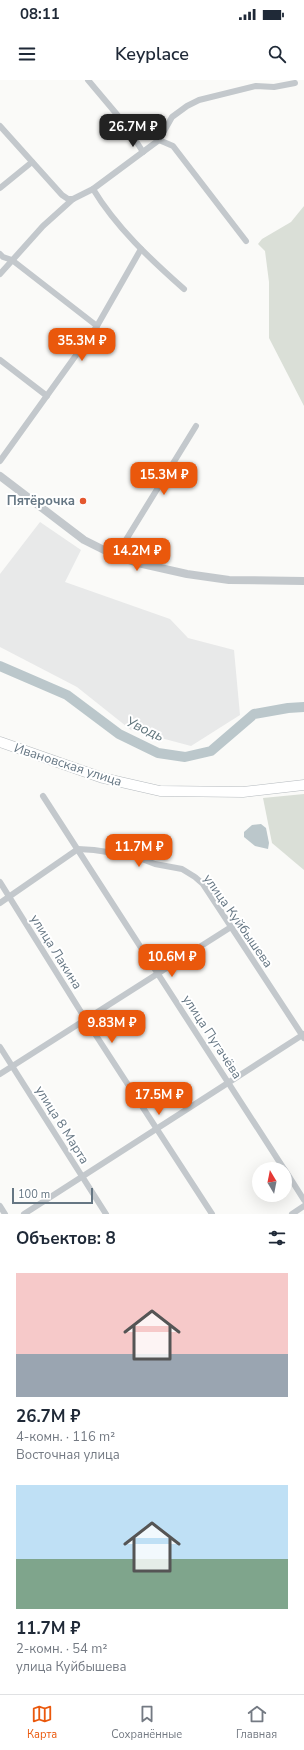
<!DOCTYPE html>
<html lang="ru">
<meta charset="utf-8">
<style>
body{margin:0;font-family:"Nunito Sans",sans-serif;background:#f6f6f7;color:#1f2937;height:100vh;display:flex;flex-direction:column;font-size:15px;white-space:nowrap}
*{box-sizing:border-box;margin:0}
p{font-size:13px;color:#747a83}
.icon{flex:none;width:22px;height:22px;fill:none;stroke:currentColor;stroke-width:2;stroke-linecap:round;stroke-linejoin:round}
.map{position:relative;height:1134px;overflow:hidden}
.details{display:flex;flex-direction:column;background:#fff;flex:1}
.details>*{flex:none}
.needle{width:26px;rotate:350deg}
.controls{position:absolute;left:252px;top:1082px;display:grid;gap:8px}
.controls a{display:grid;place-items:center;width:40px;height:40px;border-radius:50%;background:#fff;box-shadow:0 4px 16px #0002;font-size:20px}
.scale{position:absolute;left:12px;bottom:10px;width:81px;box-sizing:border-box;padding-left:4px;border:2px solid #657683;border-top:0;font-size:11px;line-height:14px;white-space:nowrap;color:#657683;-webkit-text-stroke:3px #fff;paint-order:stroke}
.price{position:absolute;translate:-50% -34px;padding:0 9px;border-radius:8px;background:#ea580c;color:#fff;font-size:13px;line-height:26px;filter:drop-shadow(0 1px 2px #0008)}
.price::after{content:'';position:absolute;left:50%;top:24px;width:12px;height:9px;margin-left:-6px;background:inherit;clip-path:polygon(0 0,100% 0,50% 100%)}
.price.current{background:#222;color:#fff}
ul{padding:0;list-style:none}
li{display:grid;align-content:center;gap:8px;height:212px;padding:0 16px}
li span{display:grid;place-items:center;height:124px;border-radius:0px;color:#555}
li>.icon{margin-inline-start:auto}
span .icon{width:72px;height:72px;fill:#fffc;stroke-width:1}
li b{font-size:17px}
h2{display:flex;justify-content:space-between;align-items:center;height:48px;padding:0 16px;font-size:17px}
.status{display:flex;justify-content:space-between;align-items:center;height:28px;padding:0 20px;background:#fff;direction:ltr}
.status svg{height:11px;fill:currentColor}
header{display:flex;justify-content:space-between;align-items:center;height:52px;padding:0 16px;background:#fff;font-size:18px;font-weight:600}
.dock{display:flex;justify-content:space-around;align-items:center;height:56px;border-top:1px solid #e0e1e3;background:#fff;font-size:11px;color:#747a83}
.dock a{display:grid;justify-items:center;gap:2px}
.dock .current{color:#ea580c}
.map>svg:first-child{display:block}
.built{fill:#e8e9e9}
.green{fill:#dadfd7}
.water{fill:#bbc7cb}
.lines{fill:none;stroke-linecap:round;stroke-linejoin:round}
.river{stroke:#bbc7cb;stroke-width:10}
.primary-casing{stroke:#b5babe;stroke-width:11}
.minor{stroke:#c3c8cc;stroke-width:6}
.tertiary{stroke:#c3c8cc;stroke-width:8}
.primary{stroke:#fff;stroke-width:10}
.poi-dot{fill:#e4572e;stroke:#fff;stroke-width:1.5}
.labels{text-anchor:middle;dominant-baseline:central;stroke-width:4;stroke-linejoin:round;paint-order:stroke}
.poi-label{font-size:13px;font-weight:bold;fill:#657683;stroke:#fff;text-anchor:end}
.street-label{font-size:13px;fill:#657683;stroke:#fff}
.water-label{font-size:14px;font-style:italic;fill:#60757c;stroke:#fff}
</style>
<div class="status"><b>08:11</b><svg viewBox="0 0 49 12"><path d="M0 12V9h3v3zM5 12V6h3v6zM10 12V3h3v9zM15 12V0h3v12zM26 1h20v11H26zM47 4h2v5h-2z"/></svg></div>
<header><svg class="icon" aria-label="menu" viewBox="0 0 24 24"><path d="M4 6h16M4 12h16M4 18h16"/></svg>Keyplace<svg class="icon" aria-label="search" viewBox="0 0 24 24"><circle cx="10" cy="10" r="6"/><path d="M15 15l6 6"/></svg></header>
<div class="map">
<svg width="304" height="1134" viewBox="0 0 304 1134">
<rect width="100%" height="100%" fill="#fafaf8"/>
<!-- built -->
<path class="built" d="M40,442L81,470L65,502L170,539L188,558L234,570L240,635L191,666L131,650L77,607L0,567V494Z"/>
<!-- green -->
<g class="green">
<path d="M304,126V326L269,258V202L265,171L258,164L262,159L291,142Z"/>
<path d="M304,714V790L272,763L263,718Z"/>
</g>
<!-- water -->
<path class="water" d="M261,744L266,748L269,763L268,769L255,766L244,757V752L252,745Z"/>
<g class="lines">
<!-- river -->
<path class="river" d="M0,586L67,615L119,654L158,673L185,677L211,671L254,634L288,628L304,627"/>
<defs>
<path id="primary" d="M0,662L103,698L160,711L243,712L304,705"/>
</defs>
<!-- primary casing -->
<use href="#primary" class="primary-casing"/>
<!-- minor -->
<g class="minor">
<path d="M88,0L125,44L143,72"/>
<path d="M0,46L62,115L68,119H73"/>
<path d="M159,60L173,66L246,161"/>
<path d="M0,108L32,82"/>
<path d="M93,109C116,147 150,179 184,209"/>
<path d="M0,174L3,177L12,180L97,246"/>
<path d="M0,194L43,146L73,119L93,109L159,60L172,37L187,26L199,20L256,6L274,7L295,3"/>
<path d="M0,280L47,316"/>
<path d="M0,381L97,246L141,169"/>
<path d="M116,476L196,346"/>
<path d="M43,716L284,1089"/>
<path d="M0,802L86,940L212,1134"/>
<path d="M0,823L78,769L94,770L134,776L155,784L182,789L195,797L203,804L304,958"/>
<path d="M0,967L106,1134"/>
<path d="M0,994L231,847"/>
<path d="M285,1090L304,1120"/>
<path d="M0,1126L5,1134"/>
<path d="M24,1134L304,954"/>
<path d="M292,1134L304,1126"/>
</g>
<!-- tertiary -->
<path class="tertiary" d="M0,396L84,460L116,476L138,483L187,494L229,500L304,501"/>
<!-- primary -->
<use href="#primary" class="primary"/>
</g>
<!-- markers -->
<circle class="poi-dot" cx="83" cy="421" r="4"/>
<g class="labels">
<!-- poi labels -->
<g class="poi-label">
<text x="75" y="421">Пятёрочка</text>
</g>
<!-- street labels -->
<g class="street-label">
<text transform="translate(68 685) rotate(18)">Ивановская улица</text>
<text transform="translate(238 841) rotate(55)">улица Куйбышева</text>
<text transform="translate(56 872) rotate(58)">улица Лакина</text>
<text transform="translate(212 957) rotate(57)">улица Пугачёва</text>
<text transform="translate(62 1045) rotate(58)">улица 8 Марта</text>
</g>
<!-- water labels -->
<g class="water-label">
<text transform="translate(145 649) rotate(25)">Уводь</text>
</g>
</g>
</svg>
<div class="controls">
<a><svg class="needle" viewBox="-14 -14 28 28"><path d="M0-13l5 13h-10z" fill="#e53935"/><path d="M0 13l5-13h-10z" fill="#747a83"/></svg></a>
</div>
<div class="scale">100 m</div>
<b class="price current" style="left:133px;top:68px">26.7M ₽</b>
<b class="price" style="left:82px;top:282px">35.3M ₽</b>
<b class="price" style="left:164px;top:416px">15.3M ₽</b>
<b class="price" style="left:137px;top:492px">14.2M ₽</b>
<b class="price" style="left:139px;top:788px">11.7M ₽</b>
<b class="price" style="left:172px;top:898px">10.6M ₽</b>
<b class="price" style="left:112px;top:964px">9.83M ₽</b>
<b class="price" style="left:159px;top:1036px">17.5M ₽</b>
</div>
<section class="details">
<h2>Объектов: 8<svg class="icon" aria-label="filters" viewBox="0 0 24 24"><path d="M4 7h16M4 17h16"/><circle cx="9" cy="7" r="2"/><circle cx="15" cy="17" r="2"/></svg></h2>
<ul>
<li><span style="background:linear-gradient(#f6c9c9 65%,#9aa5b1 0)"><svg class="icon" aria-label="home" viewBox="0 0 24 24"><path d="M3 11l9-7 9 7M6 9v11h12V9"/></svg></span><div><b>26.7M ₽</b><p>4-комн. · 116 m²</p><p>Восточная улица</p></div></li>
<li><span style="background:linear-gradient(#bfe0f5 60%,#7fa58c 0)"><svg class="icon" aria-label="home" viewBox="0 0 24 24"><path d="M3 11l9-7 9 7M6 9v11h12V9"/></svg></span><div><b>11.7M ₽</b><p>2-комн. · 54 m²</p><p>улица Куйбышева</p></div></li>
</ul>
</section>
<nav class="dock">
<a class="current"><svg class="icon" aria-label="map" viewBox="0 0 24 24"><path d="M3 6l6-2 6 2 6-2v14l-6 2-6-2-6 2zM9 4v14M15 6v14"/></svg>Карта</a>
<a><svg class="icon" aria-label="saved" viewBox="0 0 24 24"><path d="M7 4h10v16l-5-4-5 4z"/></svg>Сохранённые</a>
<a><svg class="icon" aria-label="home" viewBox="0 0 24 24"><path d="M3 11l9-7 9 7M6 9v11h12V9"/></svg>Главная</a>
</nav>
